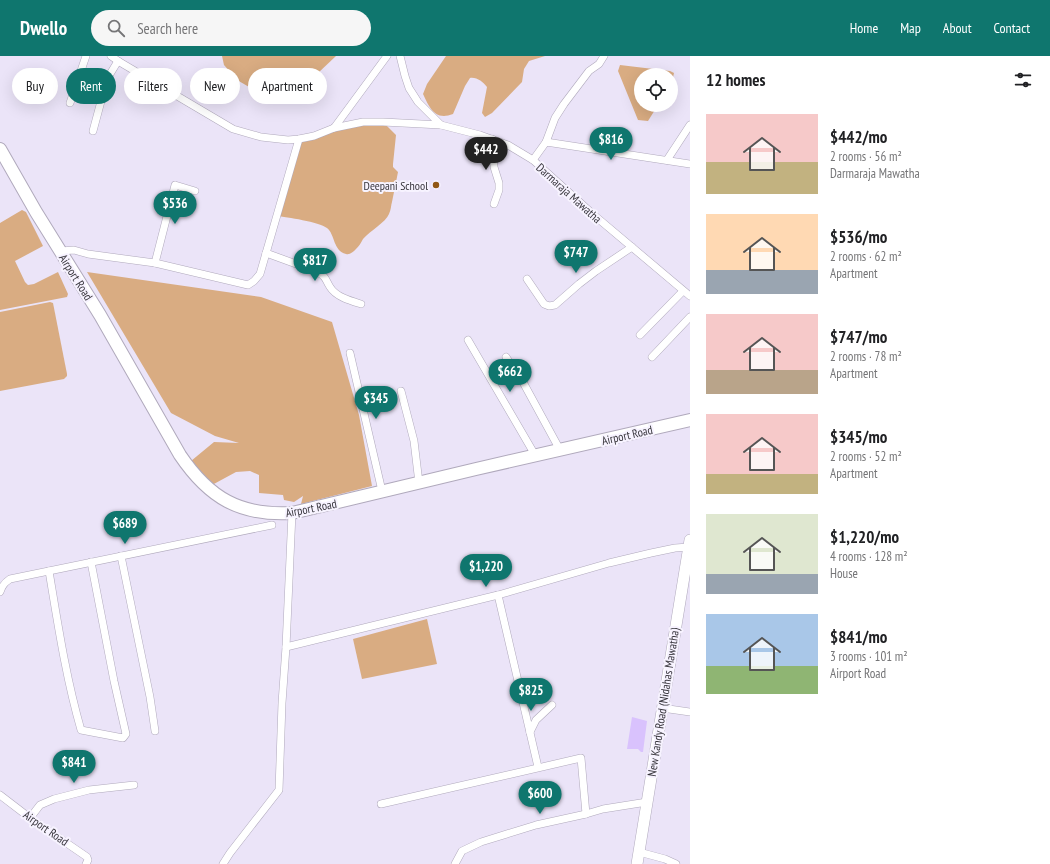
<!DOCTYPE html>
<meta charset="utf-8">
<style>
body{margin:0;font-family:"PT Sans Narrow",sans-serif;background:#f6f6f6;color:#202124;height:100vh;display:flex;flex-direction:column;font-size:15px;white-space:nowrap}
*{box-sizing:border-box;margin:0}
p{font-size:13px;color:#757577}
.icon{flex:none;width:22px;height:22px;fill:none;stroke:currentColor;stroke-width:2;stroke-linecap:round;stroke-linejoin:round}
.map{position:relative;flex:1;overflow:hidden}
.panel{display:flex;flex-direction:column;background:#fff;width:360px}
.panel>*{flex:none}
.banner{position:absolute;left:12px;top:12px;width:380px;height:36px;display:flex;gap:8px}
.fabs{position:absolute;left:634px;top:12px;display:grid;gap:8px}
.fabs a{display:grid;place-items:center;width:44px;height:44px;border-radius:50%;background:#fff;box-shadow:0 4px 16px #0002;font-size:20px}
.price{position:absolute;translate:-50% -34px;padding:0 9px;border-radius:14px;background:#0f766e;color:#fff;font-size:13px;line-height:26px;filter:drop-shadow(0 1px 2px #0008)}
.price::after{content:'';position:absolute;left:50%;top:24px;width:12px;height:9px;margin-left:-6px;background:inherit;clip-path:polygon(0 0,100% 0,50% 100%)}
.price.selected{background:#222;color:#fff}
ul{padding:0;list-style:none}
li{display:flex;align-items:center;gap:12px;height:100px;padding:0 16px}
li span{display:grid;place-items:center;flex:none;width:112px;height:80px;border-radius:0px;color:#555}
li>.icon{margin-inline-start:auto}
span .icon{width:48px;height:48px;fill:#fffc;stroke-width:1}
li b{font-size:17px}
h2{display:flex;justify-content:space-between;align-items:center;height:48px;padding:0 16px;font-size:17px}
.chip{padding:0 14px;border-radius:18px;background:#fff;box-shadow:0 4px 16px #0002;font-size:14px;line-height:36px}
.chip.selected{background:#0f766e;color:#fff}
header{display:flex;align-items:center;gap:24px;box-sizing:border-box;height:56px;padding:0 20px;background:#0f766e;color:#fff}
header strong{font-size:19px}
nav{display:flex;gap:22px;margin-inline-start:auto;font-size:14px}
.search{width:280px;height:36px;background:#f6f6f6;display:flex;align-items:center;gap:10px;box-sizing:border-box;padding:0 14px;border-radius:22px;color:#757577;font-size:15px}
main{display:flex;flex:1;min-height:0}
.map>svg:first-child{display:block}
.green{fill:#d9ac82}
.water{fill:#d9c2fd}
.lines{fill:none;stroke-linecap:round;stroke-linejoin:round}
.minor-casing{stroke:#b0a9bc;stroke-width:8}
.primary-casing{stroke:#b0a9bc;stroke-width:12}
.trunk-casing{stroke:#b0a9bc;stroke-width:14}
.minor{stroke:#fff;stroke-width:7}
.primary{stroke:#fff;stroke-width:11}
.trunk{stroke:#fff;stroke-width:12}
.poi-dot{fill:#915714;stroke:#f7f3ff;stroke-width:1.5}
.labels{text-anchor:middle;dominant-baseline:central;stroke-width:4;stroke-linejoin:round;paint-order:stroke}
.poi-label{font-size:12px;fill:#37353c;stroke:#f7f3ff;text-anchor:end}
.street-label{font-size:12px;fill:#37353c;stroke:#f7f3ff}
</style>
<header>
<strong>Dwello</strong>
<div class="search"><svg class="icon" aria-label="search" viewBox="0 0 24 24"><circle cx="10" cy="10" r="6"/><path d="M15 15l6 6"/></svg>Search here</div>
<nav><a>Home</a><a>Map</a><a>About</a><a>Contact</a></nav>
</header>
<main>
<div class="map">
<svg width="690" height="808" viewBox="0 0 690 808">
<rect width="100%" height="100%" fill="#ebe4f8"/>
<!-- green -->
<g class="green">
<path d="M222,0H336L317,18L301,28L272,37L261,38L237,24L224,9Z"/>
<path d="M446,0H545L529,5L524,13L522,26L492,57L485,61L482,57L487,31C483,26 477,21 470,22L465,30L453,58C450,59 446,60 444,60C432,60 427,46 423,38L427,28Z"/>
<path d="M620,9L670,15L674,17L671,30V19H641V49H658L648,65L638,64L618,15Z"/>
<path d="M383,66L396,79L393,108V111L398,116C396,126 394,136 392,146C391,149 391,154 389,158C386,166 370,175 363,183C361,187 359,190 356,193C353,196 350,199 346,198C333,195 335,178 327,172C319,166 287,161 276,160L299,83L334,72Z"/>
<path d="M22,154L26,156L43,190L15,205L25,226L28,229L34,228L58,216L68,238L67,241L0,254V167Z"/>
<path d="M87,216L261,241L332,266L359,359L372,430L301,448L303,440L294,446L284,444L283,439L259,437V419L250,415L236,416L212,429L191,405L214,386L239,387L215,380L171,357Z"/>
<path d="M50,246L53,247L67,318V320L64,323L0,335V256Z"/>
<path d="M427,563L437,608L362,623L353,583Z"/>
</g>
<!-- water -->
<path class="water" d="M632,661L647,665L643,696H641L638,693H627Z"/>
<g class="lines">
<defs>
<g id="minor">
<path d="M111,0L118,5L233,73L261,81L288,84L299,83L314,80L334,72L387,0"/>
<path d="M400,0L405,20L409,32L418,46L441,69L480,79L508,89L533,104L595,160L690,240"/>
<path d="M70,47L86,0"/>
<path d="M334,72L363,66H383L441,69"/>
<path d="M93,75L107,23L118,5"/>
<path d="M492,83L494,111L499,127V134L494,148"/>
<path d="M546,86L555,62L564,48L589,15L599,8L604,0"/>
<path d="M533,104L546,86L690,108"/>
<path d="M667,104L690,69"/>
<path d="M61,195L74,194L88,198L155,207L248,229L254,225L260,218L299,83"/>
<path d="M266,197L318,216C327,222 325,223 330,231C336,241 351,245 361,248"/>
<path d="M155,207L175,129L195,135"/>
<path d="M527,223L544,248L549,250L555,249L579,228L596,215L632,191"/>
<path d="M640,279L683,235"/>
<path d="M468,284L535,399"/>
<path d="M350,297L382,435"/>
<path d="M506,301L524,328L560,394"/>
<path d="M652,301L690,261"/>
<path d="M401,335L414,385L419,427"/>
<path d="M121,500L150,641L155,675"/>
<path d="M49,515C58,569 66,622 81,674L123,682L126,678L114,625L91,506"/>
<path d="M0,536C2,530 4,527 10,523L272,469"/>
<path d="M498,539L538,711"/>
<path d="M286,591L498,539L609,507L651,497L675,492L689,491"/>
<path d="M662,652L690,656"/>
<path d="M530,676L536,664L552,649"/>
<path d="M0,739L30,762L87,801L88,804L86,808"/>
<path d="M381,748L581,702L586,758"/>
<path d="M30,762L40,749L54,743L89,734L134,729"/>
<path d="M639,796L665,803L676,808"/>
<path d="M223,808L230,797L279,734L282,647L286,591L292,457"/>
<path d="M455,808L462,795L481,786L536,769L586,758L603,753L647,746"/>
</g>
<path id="primary" d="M637,808L690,484"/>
<path id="trunk" d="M0,93L36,156L100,259L180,399C209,442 240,460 292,457L476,413L690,364"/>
</defs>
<!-- minor casing -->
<use href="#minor" class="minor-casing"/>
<!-- primary casing -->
<use href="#primary" class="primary-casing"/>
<!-- trunk casing -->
<use href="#trunk" class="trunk-casing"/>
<!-- minor -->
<use href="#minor" class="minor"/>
<!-- primary -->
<use href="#primary" class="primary"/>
<!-- trunk -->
<use href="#trunk" class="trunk"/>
</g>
<!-- markers -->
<circle class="poi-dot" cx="436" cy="129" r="4"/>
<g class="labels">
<!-- poi labels -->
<g class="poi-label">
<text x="428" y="129">Deepani School</text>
</g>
<!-- street labels -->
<g class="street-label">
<text transform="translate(569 137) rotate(42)">Darmaraja Mawatha</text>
<text transform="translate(76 221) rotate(58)">Airport Road</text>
<text transform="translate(627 379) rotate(-13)">Airport Road</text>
<text transform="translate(311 452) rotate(-11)">Airport Road</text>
<text transform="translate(663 646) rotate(-81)">New Kandy Road (Nidahas Mawatha)</text>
<text transform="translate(46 772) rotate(35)">Airport Road</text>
</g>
</g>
</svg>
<div class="fabs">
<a><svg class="icon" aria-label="locate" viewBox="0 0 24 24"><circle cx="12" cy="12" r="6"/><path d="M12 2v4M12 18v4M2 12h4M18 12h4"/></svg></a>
</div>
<b class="price" style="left:611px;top:105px">$816</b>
<b class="price selected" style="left:486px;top:115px">$442</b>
<b class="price" style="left:175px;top:169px">$536</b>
<b class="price" style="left:576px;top:218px">$747</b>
<b class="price" style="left:315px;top:226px">$817</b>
<b class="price" style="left:510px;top:337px">$662</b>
<b class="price" style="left:376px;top:364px">$345</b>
<b class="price" style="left:125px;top:489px">$689</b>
<b class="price" style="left:486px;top:532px">$1,220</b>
<b class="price" style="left:531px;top:656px">$825</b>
<b class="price" style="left:74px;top:728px">$841</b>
<b class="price" style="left:540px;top:759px">$600</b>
<div class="banner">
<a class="chip">Buy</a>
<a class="chip selected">Rent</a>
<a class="chip">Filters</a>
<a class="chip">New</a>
<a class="chip">Apartment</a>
</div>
</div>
<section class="panel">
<h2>12 homes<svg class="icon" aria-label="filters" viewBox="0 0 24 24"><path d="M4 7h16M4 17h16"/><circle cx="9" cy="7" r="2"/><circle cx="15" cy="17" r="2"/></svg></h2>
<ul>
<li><span style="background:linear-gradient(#f6c9c9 60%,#c2b280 0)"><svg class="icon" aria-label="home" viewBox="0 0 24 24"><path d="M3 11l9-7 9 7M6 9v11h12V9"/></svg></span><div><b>$442/mo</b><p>2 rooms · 56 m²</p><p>Darmaraja Mawatha</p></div></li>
<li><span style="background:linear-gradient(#ffd9b3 70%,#9aa5b1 0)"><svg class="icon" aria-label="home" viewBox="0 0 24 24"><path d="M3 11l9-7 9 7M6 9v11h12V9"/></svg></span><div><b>$536/mo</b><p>2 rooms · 62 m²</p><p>Apartment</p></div></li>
<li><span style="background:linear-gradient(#f6c9c9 70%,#b9a48a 0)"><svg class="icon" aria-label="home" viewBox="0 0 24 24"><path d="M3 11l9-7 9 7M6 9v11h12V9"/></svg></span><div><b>$747/mo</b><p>2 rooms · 78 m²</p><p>Apartment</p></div></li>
<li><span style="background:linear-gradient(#f6c9c9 75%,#c2b280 0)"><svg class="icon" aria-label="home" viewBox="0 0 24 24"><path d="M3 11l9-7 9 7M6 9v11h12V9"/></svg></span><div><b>$345/mo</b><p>2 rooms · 52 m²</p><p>Apartment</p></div></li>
<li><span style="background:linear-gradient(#dfe7d0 75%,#9aa5b1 0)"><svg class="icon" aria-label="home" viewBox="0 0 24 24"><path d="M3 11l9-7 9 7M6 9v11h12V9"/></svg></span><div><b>$1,220/mo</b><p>4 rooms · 128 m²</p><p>House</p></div></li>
<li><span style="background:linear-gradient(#a9c7e8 65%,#8fb573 0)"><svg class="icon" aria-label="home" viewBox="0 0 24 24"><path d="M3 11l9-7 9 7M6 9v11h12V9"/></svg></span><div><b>$841/mo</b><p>3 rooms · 101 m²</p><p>Airport Road</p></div></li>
</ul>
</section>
</main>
